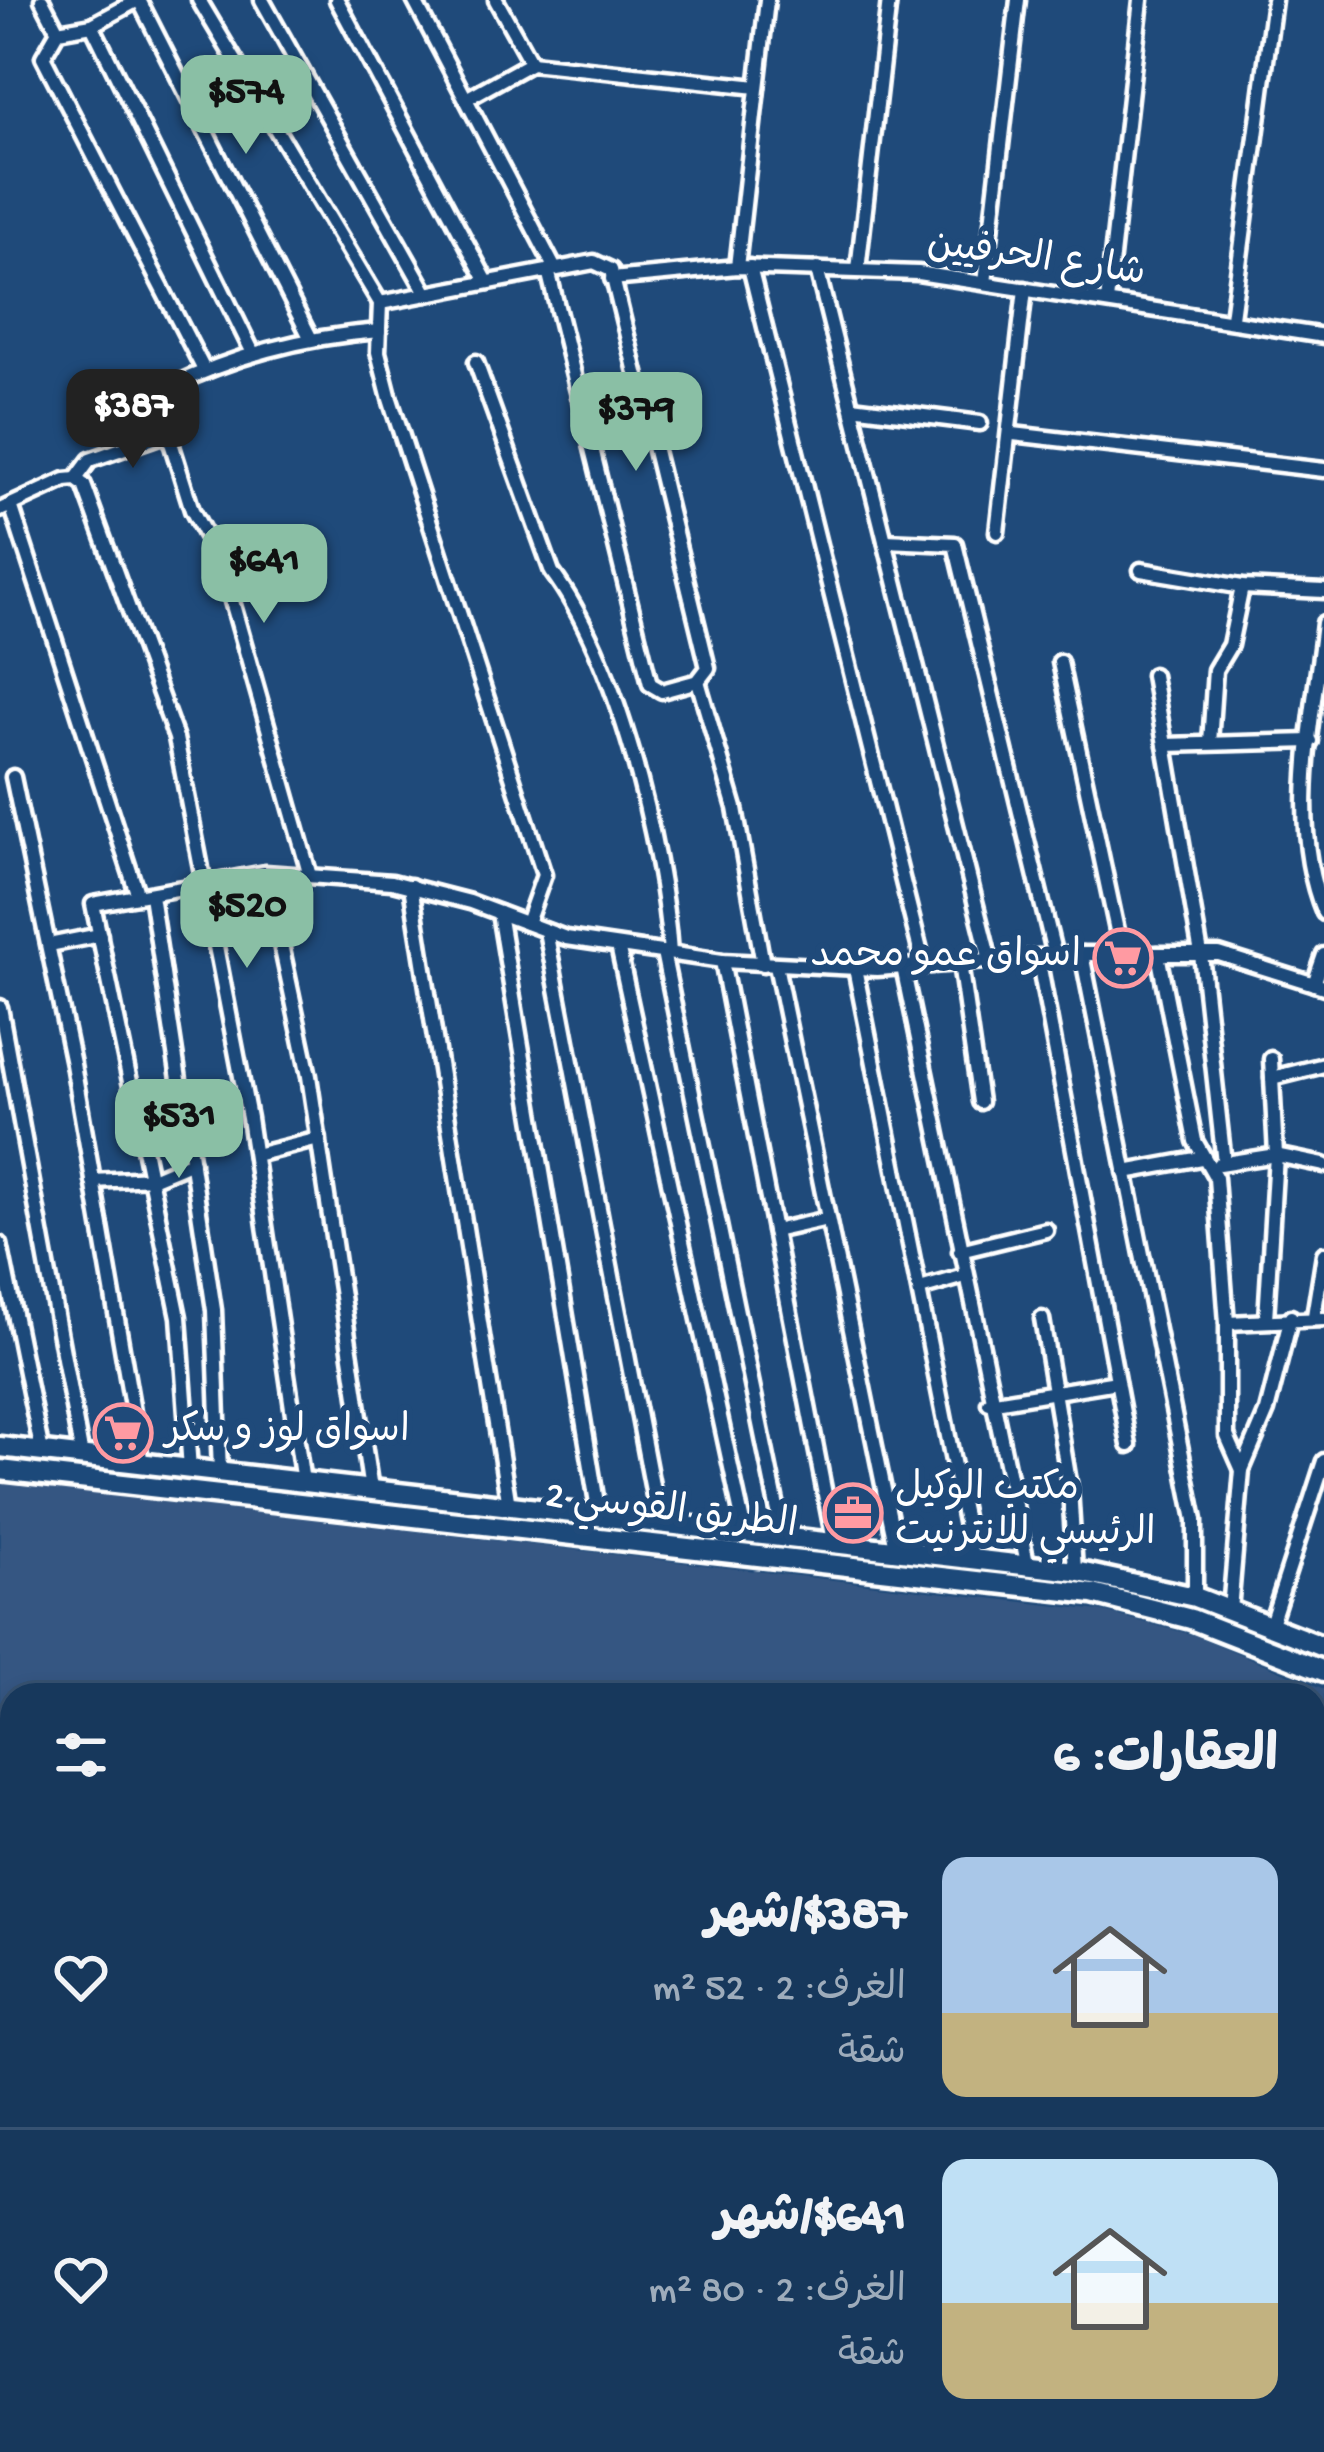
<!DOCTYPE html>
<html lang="ar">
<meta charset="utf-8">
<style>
body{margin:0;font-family:"Gochi Hand","Playpen Sans Arabic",sans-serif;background:#203f62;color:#f1f3f6;direction:rtl;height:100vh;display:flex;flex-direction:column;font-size:45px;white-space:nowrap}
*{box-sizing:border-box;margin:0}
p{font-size:39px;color:#9eacbb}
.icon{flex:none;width:66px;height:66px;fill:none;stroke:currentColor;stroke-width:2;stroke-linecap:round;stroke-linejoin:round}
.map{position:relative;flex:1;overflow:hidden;direction:ltr}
.details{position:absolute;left:0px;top:1683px;width:1326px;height:771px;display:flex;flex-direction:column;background:#17385c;border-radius:36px 36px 0 0;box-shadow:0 6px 18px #0003,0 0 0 3px #365272;direction:rtl}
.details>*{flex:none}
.price{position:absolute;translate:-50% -102px;padding:0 27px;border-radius:24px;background:#8abfa5;color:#111;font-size:39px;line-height:78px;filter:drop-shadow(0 3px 6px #0008)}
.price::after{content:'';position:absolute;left:50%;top:72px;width:36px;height:27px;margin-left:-18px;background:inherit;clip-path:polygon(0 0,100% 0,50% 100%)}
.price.active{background:#222;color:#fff}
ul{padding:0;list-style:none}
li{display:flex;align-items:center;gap:36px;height:300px;padding:0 48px}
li+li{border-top:3px solid #365272}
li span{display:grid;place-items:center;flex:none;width:336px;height:240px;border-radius:24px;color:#555}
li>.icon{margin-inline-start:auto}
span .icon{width:144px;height:144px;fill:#fffc;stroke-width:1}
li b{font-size:51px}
h2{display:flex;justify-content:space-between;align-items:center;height:144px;padding:0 48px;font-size:51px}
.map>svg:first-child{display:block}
.built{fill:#365782;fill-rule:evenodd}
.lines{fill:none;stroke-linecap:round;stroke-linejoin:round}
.minor-casing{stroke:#fff;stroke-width:21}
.highway-casing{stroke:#fff;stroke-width:27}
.minor{stroke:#1f4a7a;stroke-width:12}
.highway{stroke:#1f4a7a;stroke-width:18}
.labels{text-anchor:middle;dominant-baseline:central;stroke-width:12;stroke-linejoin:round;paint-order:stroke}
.street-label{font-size:39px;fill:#fff;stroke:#1f4a7a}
.poi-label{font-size:39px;fill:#fff;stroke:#1f4a7a;text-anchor:start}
</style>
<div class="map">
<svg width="1324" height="2452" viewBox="0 0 1324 2452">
<rect width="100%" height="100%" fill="#1f4a7a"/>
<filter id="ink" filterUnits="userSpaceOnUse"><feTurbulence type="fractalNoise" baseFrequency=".00833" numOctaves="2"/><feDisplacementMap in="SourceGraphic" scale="24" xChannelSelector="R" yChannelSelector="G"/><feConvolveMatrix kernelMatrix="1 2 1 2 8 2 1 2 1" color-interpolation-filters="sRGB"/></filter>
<g filter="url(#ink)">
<!-- built -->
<path class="built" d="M0,1483L1100,1611L1194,1635L1324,1689V2452H0ZM12,1695H1314V2442H12Z"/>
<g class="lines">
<defs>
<g id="minor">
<path d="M42,0L58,31"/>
<path d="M138,0L92,25L58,31L43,57L204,370"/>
<path d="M139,0L310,337"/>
<path d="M199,0L380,303L378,352L390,399L544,875L527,923"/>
<path d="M262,0L427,294"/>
<path d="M337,0L487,282"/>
<path d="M414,0L555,269"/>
<path d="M496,0L531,63"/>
<path d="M92,25L253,353"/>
<path d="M466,99L531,63L757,87"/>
<path d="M737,267L767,0"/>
<path d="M750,267L924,966"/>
<path d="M817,269L990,961"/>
<path d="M858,270L889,0"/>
<path d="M612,279L737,267L918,273L1324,336"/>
<path d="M985,283L1018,0"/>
<path d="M1107,301L1141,0"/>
<path d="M380,303L594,262L611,270L708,668L698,681L662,691L650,684L548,270"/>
<path d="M1232,318L1274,0"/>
<path d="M476,362L552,572C617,659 663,845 670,953"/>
<path d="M852,407L980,423"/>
<path d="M1013,434L1324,470"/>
<path d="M76,479L90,460L168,433"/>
<path d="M11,505L138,896"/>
<path d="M0,510L65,480L76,479L84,485L176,738L249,1118L303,1482"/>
<path d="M997,532L1025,289"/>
<path d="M885,541L955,544L1055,956"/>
<path d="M1141,570L1242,587L1324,591"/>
<path d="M1324,623C1314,716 1287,824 1324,913"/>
<path d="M1060,662L1122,954"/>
<path d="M1153,675L1201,954L1224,1163"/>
<path d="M698,681L735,808L763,964"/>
<path d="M1210,743L1215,670L1230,645L1242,587"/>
<path d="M1165,745L1311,741"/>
<path d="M13,777L73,1064L142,1464"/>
<path d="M266,874L309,1076L371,1490"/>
<path d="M310,876L222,566L192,510L168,433L164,389C234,356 301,337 379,331"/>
<path d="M411,886L509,1506"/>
<path d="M151,895L214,1310L220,1473"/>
<path d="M499,913L599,1515"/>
<path d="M546,931L659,1522"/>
<path d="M49,945L100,935"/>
<path d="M618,946L745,1532"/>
<path d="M663,952L783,1536"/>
<path d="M1082,954L1195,1520V1597"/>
<path d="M1158,954L1195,1141L1216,1178L1227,1323V1436L1242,1470"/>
<path d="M1038,957L1129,1445"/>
<path d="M722,961L834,1541"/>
<path d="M960,963L980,1102"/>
<path d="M776,965L896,1548"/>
<path d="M903,967L1027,1563"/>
<path d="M855,968L972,1557"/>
<path d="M1314,984L1324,955"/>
<path d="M0,1007L82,1457"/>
<path d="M1272,1078L1324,1065"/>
<path d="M255,1155L319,1139"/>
<path d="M1219,1164L1276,1155L1324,1165"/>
<path d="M1125,1172L1201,1158"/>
<path d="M93,1181L154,1178L192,1162"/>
<path d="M774,1231L828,1219"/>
<path d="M0,1244L42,1452"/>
<path d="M960,1251L1046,1230"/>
<path d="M920,1289L965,1276"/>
<path d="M1314,1316L1324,1254"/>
<path d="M1042,1319L1070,1488L1075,1571"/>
<path d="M1266,1319L1276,1155L1271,1059"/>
<path d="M1227,1323L1324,1319"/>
<path d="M989,1403L1117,1382"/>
<path d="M190,1469L179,1317L93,904L265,873L392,882L470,902L566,938L722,961L877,969L1082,954H1219L1324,987"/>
<path d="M1230,1610L1242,1470L1267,1411L1291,1317"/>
<path d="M1271,1624L1324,1461"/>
</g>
<g id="highway">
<path d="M0,1447L1075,1571L1195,1597L1324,1647"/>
<path d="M0,1470L1093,1594L1191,1619L1324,1671"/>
</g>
</defs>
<!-- minor casing -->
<use href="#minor" class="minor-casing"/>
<!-- highway casing -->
<use href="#highway" class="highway-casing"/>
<!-- minor -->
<use href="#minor" class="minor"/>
<!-- highway -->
<use href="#highway" class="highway"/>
</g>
</g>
<!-- icons -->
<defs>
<symbol id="supermarket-ring" viewBox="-11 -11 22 22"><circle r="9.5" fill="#1f4a7a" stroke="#ff9aa2" stroke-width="1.5"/><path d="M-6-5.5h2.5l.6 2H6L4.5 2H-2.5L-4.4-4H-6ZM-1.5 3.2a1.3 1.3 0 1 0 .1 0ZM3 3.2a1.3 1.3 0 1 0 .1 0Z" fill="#ff9aa2"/></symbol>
<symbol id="office-ring" viewBox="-11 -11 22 22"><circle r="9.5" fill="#1f4a7a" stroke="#ff9aa2" stroke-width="1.5"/><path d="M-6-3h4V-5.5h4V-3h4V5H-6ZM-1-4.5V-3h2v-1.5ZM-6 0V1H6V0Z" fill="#ff9aa2"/></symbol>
</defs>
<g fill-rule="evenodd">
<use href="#supermarket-ring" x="1090" y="925" width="66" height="66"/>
<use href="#supermarket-ring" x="90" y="1400" width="66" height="66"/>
<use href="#office-ring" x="820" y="1480" width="66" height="66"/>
</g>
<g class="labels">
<!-- street labels -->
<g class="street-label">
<text transform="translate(1036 261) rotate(8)">شارع الحرفيين</text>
<text transform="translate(671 1513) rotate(7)">الطريق القوسي 2</text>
</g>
<!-- poi labels -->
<g class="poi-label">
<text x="1081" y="958" text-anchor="end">اسواق عمو محمد</text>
<text x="165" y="1433">اسواق لوز و سكر</text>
<text x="895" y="1491">مكتب الوكيل<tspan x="895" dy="45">الرئيسي للانترنيت</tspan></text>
</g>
</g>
</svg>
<b class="price" style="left:246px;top:157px">$574</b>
<b class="price active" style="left:133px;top:471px">$387</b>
<b class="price" style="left:636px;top:474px">$379</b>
<b class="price" style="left:264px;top:626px">$641</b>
<b class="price" style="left:247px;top:971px">$520</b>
<b class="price" style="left:179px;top:1181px">$531</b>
<section class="details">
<h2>العقارات: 6<svg class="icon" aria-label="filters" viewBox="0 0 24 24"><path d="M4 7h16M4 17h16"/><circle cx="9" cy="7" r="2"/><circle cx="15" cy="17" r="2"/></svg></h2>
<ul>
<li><span style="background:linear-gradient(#a9c7e8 65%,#c2b280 0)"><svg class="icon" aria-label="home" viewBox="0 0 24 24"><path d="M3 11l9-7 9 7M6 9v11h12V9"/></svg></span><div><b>$387/شهر</b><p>الغرف: 2 · 52 m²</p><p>شقة</p></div><svg class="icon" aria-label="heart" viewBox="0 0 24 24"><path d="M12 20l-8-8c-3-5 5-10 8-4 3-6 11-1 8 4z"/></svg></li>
<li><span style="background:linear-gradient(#bfe0f5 60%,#c2b280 0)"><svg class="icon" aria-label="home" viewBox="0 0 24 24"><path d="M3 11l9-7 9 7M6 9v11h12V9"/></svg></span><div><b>$641/شهر</b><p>الغرف: 2 · 80 m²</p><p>شقة</p></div><svg class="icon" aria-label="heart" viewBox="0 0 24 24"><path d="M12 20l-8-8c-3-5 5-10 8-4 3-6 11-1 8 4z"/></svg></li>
</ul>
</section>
</div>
